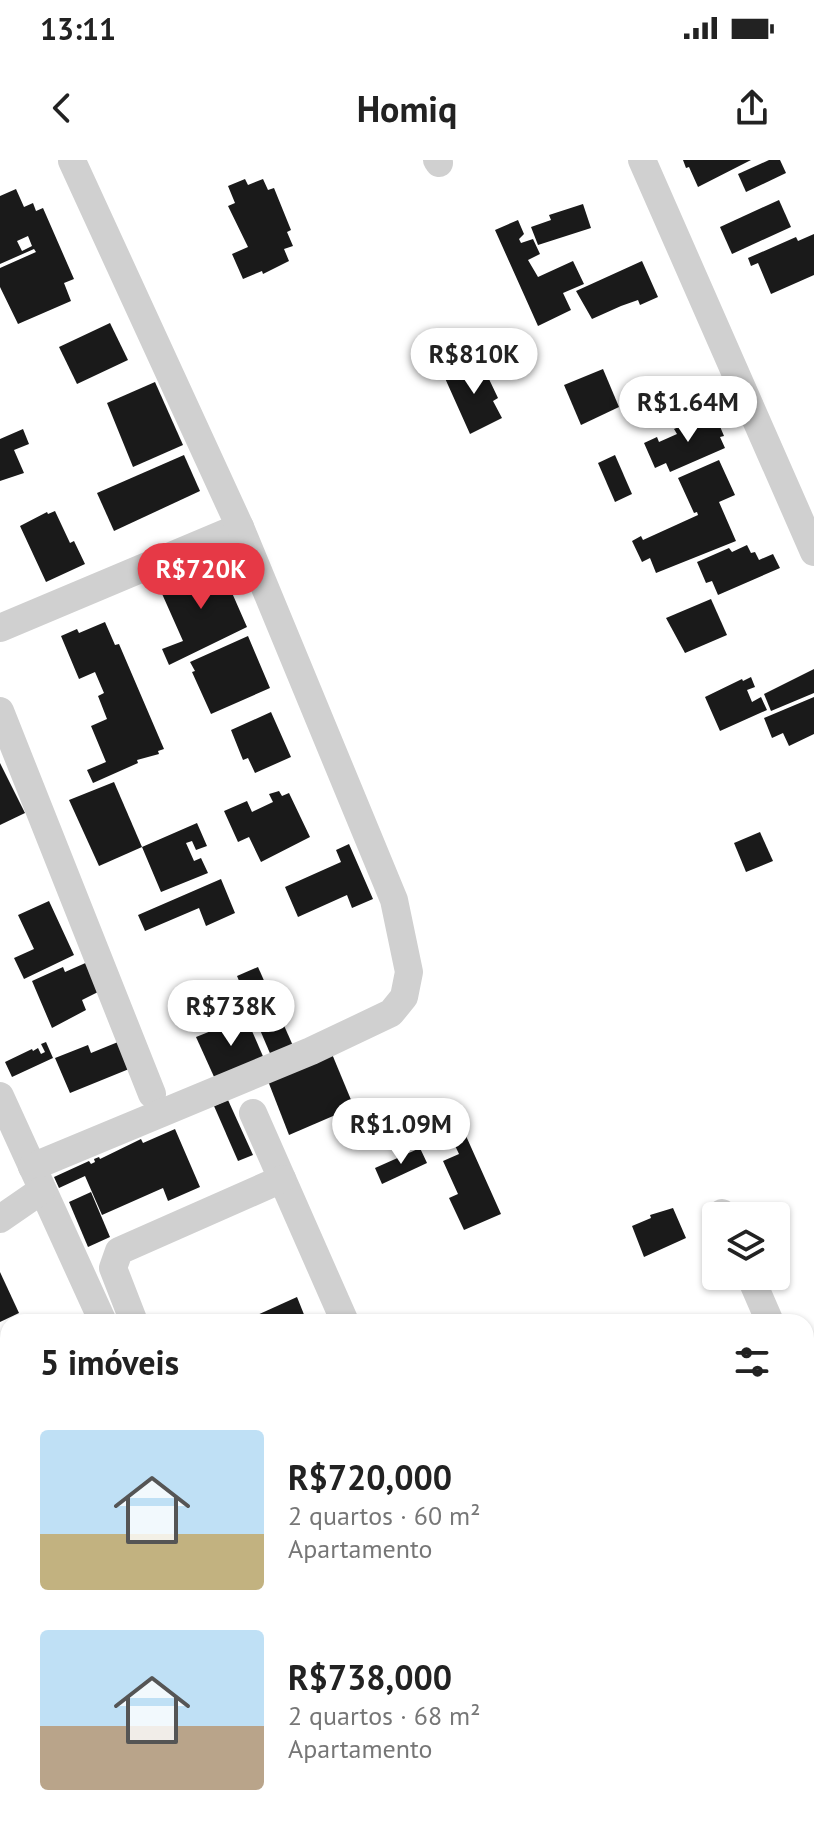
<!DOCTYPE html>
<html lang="pt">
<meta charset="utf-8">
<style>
body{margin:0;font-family:"PT Sans",sans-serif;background:#f6f6f6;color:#222;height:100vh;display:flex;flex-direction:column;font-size:30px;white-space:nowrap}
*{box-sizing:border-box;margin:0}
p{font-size:26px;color:#767676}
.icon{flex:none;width:44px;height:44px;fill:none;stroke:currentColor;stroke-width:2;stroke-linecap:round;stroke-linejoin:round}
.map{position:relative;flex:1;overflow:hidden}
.details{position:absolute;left:0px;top:1154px;width:814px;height:512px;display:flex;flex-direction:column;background:#fff;border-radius:24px 24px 0 0;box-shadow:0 2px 6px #0004}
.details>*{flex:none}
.fabs{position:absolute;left:702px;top:1042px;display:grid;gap:16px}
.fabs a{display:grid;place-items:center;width:88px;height:88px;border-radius:8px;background:#fff;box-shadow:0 2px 6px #0004;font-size:40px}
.price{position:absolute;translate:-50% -68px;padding:0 18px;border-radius:28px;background:#fff;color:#222;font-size:26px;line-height:52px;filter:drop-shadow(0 2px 4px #0008)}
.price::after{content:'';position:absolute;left:50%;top:48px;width:24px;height:18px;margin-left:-12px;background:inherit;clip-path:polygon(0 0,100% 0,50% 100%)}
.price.active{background:#e63946;color:#fff}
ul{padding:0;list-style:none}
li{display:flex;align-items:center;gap:24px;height:200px;padding:0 40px}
li span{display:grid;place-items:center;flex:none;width:224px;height:160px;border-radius:8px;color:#555}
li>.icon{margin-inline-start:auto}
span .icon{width:96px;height:96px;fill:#fffc;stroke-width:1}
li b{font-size:34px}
h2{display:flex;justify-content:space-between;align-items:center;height:96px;padding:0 40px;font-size:34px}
.status{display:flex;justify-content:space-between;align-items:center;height:56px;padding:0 40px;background:#fff;direction:ltr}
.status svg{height:22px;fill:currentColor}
header{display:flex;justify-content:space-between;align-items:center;height:104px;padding:0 40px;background:#fff;font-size:36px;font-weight:600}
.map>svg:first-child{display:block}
.building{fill:#1a1a1a;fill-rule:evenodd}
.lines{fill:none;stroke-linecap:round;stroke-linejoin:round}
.minor{stroke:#d0d0d0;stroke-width:28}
</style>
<div class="status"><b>13:11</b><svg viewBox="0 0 49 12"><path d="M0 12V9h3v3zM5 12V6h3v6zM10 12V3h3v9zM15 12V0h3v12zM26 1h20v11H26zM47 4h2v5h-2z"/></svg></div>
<header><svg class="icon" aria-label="back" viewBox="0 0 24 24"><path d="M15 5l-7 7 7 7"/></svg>Homiq<svg class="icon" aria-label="share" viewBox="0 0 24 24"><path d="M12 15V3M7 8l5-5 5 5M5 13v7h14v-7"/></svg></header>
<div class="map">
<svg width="814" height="1666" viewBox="0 0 814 1666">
<rect width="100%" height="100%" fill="#fff"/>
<!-- building -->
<g class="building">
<path d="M683,0H751L698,27L689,7L686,8Z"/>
<path d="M769,0H780L786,13L746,32L738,14Z"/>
<path d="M245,19L248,25L263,19L268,30L274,28L291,70L287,72L293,86L284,89L289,101L263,114L262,111L243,119L232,94L248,87L228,46L235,43L228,26Z"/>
<path d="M16,29L24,47L33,43L36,51L43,48L74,119L64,123L71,141L18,164L0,127V108L36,92L34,89L0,104V36ZM28,76L32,86L22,91L17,81Z"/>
<path d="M779,40L791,67L732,94L720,67Z"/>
<path d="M583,44L591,68L538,85L531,67L551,60L549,55Z"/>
<path d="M518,60L524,74L519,79L521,83L533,79L540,94L528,100L538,117L573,101L584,124L563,133L571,150L538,166L495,70Z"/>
<path d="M814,74V115L771,134L758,103L751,106L748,98L796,77L798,81Z"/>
<path d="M642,101L658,137L640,145L638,140L621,146L592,159L576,131Z"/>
<path d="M110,163L128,200L77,224L59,187Z"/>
<path d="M479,198L498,238L493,241L502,258L470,274L444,216Z"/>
<path d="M603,209L619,247L581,265L564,225Z"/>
<path d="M155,222L183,285L133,307L107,243Z"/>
<path d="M714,252L724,276L720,277L725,288L670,312L666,303L655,308L644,283L657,277L659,282L677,274L674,269Z"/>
<path d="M23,269L29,284L14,290L24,313L0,321V279Z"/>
<path d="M184,295L200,331L114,371L97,333Z"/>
<path d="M615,295L632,334L615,342L598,303Z"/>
<path d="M719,300L735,335L719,342L736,381L656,413L650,398L642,402L632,381L641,376L643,380L698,355L697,352L694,353L678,318Z"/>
<path d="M55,351L70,383L74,381L85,404L46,422L20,366L47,352L48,354Z"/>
<path d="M747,385L751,393L755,392L759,400L773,394L780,408L718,435L712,421L706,423L697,402L729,388L732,392Z"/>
<path d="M218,401L247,467L169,505L162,489L183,481L159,427Z"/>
<path d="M711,439L727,475L685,493L666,458Z"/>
<path d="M105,462L115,485L119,484L164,589L158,591L159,594L137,600L138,603L93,623L87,610L106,602L91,566L107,559L98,536L104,533L95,512L79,519L61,476L77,469L79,473Z"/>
<path d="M248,476L270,528L211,554L192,512L195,511L190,502Z"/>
<path d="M814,509V533L771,551L764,534Z"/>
<path d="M751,517L755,527L747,530L752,542L761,537L767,550L720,571L705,537L742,519L743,521Z"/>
<path d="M814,537V574L789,586L783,573L772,578L764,558Z"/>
<path d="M271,552L291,597L255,613L248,598L243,600L231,570Z"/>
<path d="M0,603L25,653L0,665Z"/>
<path d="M114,622L142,687L99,706L69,640Z"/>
<path d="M279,631L282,636L289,633L310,677L261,702L249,677L238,682L224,651L247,641L252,652L273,642L269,634Z"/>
<path d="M197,663L207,686L196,690L192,681L186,683L194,701L201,698L208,713L161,732L142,687Z"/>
<path d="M760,672L773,701L746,712L734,683Z"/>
<path d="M349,684L373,739L352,748L347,735L298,757L285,727L341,702L336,690Z"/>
<path d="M221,719L235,753L206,766L199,748L145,771L138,755Z"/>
<path d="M49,741L74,795L24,819L14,798L34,789L18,755Z"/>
<path d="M90,801L102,830L82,840L86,850L52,868L32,821L63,807L65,812Z"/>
<path d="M258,807L294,888L272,898L237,816Z"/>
<path d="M246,857L265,901L215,919L196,877Z"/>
<path d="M46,882L53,898L12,917L5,902L32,889L33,891L38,888L41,894L45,892L41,884Z"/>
<path d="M118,882L129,909L70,933L55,898L88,885L91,893Z"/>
<path d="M332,894L354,947L289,975L268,921Z"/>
<path d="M228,940L253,995L238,1001L214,946Z"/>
<path d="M462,967L501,1054L464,1070L449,1038L458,1034L443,1001L459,994L449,973Z"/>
<path d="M175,969L200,1027L168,1041L163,1028L102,1055L85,1016L59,1028L54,1017L89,1001L91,1004L95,1002L94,999L99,997L100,999L141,979L143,983Z"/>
<path d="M420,988L427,1003L382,1024L375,1008Z"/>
<path d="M91,1032L110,1077L88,1087L69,1042Z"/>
<path d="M673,1048L686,1078L644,1097L632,1066L651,1058L650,1055Z"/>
<path d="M0,1112L19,1153L0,1162Z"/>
<path d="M297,1137L307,1162H258L255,1156Z"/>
<path d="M0,1191L8,1208V1218L0,1222Z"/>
<path d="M8,1233V1283L0,1286V1236Z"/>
<path d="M8,1462V1582L0,1565V1465Z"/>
<path d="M0,1577L8,1594L0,1600Z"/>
<path d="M175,1658H204L208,1665L179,1666Z"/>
<path d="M209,1658H236L237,1662L227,1666H213Z"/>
<path d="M367,1658H453L457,1666H371Z"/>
</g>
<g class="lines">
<!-- minor -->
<g class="minor">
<path d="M437,0L439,3"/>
<path d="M642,0L814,392"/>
<path d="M0,468L240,367"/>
<path d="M0,551L152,934"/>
<path d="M0,936L103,1162"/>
<path d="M253,953L345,1162"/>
<path d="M32,1007L311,891L391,853L404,837L409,812L394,740L240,367L72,1"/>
<path d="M722,1053L723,1056"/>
<path d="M0,1059L42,1030"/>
<path d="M750,1116L770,1162"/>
<path d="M134,1162L113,1108L119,1091L282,1019"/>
<path d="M806,1244L814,1262"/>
<path d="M0,1377L8,1373"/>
<path d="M806,1567L814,1563"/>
<path d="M312,1658L315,1666"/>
<path d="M355,1658L359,1666"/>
<path d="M720,1658L723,1666"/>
<path d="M13,1666L31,1658"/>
<path d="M577,1666L597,1658"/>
</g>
</g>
</svg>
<div class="fabs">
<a><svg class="icon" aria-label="layers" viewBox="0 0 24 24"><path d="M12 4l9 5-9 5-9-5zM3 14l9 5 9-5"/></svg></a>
</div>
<b class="price" style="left:474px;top:236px">R$810K</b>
<b class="price" style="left:688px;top:284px">R$1.64M</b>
<b class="price active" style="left:201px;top:451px">R$720K</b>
<b class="price" style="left:231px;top:888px">R$738K</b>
<b class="price" style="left:401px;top:1006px">R$1.09M</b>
<section class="details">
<h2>5 imóveis<svg class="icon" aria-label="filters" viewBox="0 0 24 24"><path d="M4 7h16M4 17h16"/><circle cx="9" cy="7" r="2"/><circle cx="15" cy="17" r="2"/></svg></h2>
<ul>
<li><span style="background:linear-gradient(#bfe0f5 65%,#c2b280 0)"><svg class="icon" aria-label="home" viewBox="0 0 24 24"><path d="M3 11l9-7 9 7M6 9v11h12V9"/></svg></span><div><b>R$720,000</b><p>2 quartos · 60 m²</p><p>Apartamento</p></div></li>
<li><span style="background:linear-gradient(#bfe0f5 60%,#b9a48a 0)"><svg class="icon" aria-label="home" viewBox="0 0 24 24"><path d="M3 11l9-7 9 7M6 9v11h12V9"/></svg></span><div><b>R$738,000</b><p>2 quartos · 68 m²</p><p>Apartamento</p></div></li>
</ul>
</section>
</div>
